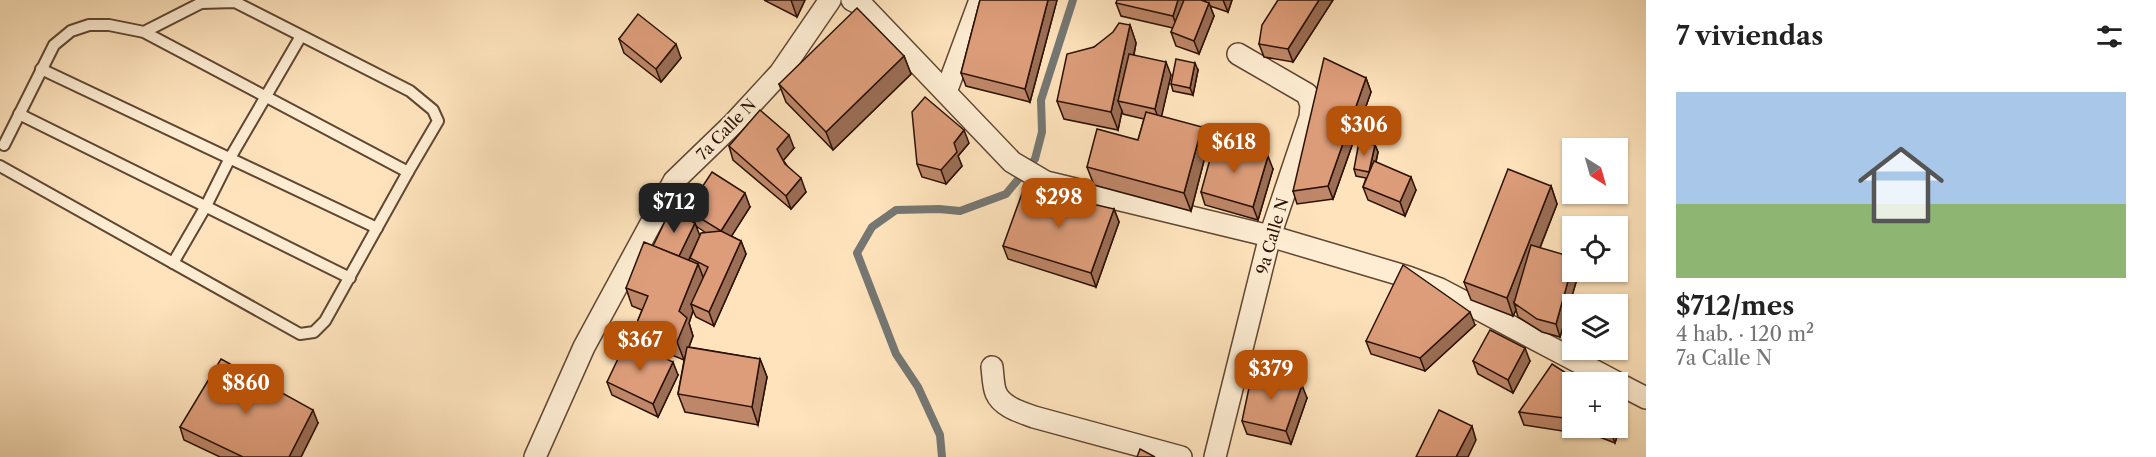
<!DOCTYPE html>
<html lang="es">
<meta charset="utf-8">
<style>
body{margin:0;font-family:"Libre Caslon Text",serif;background:#f2f2f2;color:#222;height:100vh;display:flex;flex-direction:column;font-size:22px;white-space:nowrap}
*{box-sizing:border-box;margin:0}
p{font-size:20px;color:#767676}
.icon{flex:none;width:33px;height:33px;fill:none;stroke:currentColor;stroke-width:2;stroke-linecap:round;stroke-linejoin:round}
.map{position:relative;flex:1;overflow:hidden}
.drawer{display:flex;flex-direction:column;background:#fff;width:510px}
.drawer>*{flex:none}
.needle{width:39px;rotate:143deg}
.tools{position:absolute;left:1562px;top:138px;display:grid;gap:12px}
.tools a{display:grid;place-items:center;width:66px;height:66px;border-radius:0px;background:#fff;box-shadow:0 2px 4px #0004;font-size:30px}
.price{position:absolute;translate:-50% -51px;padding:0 14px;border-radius:12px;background:#b45309;color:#fff;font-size:20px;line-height:39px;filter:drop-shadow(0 2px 3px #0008)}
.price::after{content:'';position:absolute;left:50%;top:36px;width:18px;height:14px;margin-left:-9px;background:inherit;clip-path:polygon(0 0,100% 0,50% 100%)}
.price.active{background:#222;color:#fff}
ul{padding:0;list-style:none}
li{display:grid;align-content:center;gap:12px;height:318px;padding:0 30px}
li span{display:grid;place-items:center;height:186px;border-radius:0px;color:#555}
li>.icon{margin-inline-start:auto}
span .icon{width:108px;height:108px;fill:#fffc;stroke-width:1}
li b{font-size:26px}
h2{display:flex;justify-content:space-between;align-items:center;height:72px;padding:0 30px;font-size:26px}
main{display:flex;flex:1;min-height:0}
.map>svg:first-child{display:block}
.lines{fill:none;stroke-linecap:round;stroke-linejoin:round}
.stream{stroke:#757773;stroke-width:8}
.service-casing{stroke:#604632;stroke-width:14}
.minor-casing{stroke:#604632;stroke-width:24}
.service{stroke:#feedd3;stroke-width:10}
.minor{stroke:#feedd3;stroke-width:21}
.wall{fill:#be8769;stroke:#2b1104;stroke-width:1.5;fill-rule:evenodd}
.shaded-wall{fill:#9b6e55;stroke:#2b1104;stroke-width:1.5}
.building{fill:#dd9d7a;stroke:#2b1104;stroke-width:1.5}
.labels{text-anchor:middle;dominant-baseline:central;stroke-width:5;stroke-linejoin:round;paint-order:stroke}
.street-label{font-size:16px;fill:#2b1104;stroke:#feedd3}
</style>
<main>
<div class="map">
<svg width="1646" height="457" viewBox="0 0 1646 457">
<rect width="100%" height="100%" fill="#fee3bc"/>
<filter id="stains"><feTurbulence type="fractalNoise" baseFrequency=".00333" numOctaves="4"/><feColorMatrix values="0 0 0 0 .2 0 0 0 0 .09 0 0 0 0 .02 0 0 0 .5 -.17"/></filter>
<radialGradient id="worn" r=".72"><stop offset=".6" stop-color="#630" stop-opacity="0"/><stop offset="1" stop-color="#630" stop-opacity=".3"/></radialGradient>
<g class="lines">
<!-- stream -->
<path class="stream" d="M942,457L940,435L918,387L896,354L857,253L872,227L896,210L939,209L960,211L1006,194L1035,159L1042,132L1041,100L1073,0"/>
<defs>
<g id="service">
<path d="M41,69L377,228"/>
<path d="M19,114L350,278"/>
<path d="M4,145L54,45L71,31L89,25H109L144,32L408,172L438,121L433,110L410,91L235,2L201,3L144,32"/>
<path d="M0,166L300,334L314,332L325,321L408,172"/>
<path d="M173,263L206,206L230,158L301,36"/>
</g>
<g id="minor">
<path d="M852,0L862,5L1012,162L1046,182L1270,236L1408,277L1440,289L1616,382"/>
<path d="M946,92L980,0"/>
<path d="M992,367C993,375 993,386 996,393C1002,407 1021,412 1034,417L1181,457"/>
<path d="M1617,383L1646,398"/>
<path d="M535,457L584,347L674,181L733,124L780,73L830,0"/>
<path d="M1215,457L1270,236L1310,117L1311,105L1307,94L1238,54"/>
</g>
</defs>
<!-- service casing -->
<use href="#service" class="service-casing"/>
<!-- minor casing -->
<use href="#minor" class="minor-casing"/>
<!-- service -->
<use href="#service" class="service"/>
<!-- minor -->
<use href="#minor" class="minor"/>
</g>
<!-- wall -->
<g class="wall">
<path d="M764,0H805L797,17Z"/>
<path d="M980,0H1057L1030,102L966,86L961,73Z"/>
<path d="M1204,0H1232L1228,12L1210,6L1214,16L1199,54L1176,46L1171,32L1173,28L1121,16L1116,3L1205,1Z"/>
<path d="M1278,0H1333L1293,62L1264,57L1259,44Z"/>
<path d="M1130,25L1136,43L1134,55L1171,75L1161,117L1208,145L1191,211L1094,185L1087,167L1138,140L1144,119L1123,114L1122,111L1118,130L1064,119L1057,101L1094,47Z"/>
<path d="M619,39L681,58L661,82L624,53Z"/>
<path d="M904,56L911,74L833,150L786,102L779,84Z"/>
<path d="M1198,70L1193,95L1173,91L1171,84Z"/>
<path d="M1366,78L1371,92L1333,199L1297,204L1293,191Z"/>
<path d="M969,143L958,156L962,166L946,184L922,177L917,164Z"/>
<path d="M1375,145L1378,152L1376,162L1416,190L1405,216L1368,200L1363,187L1366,178L1356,176L1354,169Z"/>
<path d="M729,146L794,148L783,160L806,192L791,209L733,160Z"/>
<path d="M1273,169L1258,220L1205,205L1201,192Z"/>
<path d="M1551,186L1557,204L1540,248L1572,272H1579L1560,337L1542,332L1518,317L1516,310L1513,316L1471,300L1464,282Z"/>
<path d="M750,207L731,236L741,241L746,254L714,326L696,317L693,311L689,323L693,336L689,347L760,359L767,377L758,425L685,412L678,394L685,355L684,360L642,343L636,325L642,310L632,306L626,288L653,246L691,221L687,210ZM696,226L706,233L699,236Z"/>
<path d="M1114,209L1119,222L1096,287L1008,259L1003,246Z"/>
<path d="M1475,325L1425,371L1371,354L1366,341Z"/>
<path d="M1473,361H1530L1513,393L1478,374Z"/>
<path d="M678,375L658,417L612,395L607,382Z"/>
<path d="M1572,382V428L1569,432L1524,425L1519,412Z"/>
<path d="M1620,397L1625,410L1615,443L1576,428H1617Z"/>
<path d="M1307,398L1291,444L1247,434L1242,421Z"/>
<path d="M318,423L301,457H220L184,440L180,427Z"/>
</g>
<!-- shaded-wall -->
<g class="shaded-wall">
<path d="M791,0H805L797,17Z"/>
<path d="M1048,0H1057L1030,102L1025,89Z"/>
<path d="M1178,0H1187L1178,30L1173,16Z"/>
<path d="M1223,0H1232L1228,12Z"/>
<path d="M1319,0H1333L1293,62L1288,49Z"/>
<path d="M1209,3L1214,16L1199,54L1194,41Z"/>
<path d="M1130,25L1136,43L1124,102L1118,101L1122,111L1118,130L1111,112Z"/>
<path d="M676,44L681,58L661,82L656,69Z"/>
<path d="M904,56L911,74L833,150L826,132Z"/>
<path d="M1166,62L1171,75L1160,123L1155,109Z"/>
<path d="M1195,63L1198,70L1193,95L1190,88Z"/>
<path d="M1366,78L1371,92L1333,199L1328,186Z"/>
<path d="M1202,127L1208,145L1191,211L1184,193Z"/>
<path d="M964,130L969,143L958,156L962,166L946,184L941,170L954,143Z"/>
<path d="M789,135L794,148L782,162L777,149Z"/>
<path d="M1375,145L1378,152L1372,179L1369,172Z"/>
<path d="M1268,156L1273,169L1258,220L1253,207Z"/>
<path d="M1411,177L1416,190L1405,216L1400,202Z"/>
<path d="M801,178L806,192L791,209L786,196Z"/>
<path d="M1551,186L1557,204L1517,306L1514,303L1516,310L1513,316L1507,298Z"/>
<path d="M745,193L750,207L726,245L721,231Z"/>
<path d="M1114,209L1119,222L1096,287L1091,273Z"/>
<path d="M695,223L700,236L683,272L678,258Z"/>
<path d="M741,241L746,254L714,326L709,312Z"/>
<path d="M698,264L705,282L691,304L693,311L689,323L693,336L684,360L677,342L679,311Z"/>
<path d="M1572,267V272H1579L1560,337L1556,324Z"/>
<path d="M1470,312L1475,325L1425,371L1420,358Z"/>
<path d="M1525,348L1530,361L1513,393L1508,380Z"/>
<path d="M760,359L767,377L758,425L752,407Z"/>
<path d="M673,362L678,375L658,417L653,404Z"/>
<path d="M1302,385L1307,398L1291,444L1286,431Z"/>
<path d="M1620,397L1625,410L1615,443L1610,430L1611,428H1617V407Z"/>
<path d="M1572,407V428L1569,432L1564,418Z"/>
<path d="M313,410L318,423L301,457H289Z"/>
<path d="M1472,426L1476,440L1468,457H1456Z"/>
</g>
<!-- building -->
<g class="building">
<path d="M980,0H1048L1025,89L961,73Z"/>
<path d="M1117,0H1178L1173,16L1116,3Z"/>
<path d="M1184,0H1201L1209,3L1194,41L1171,32Z"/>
<path d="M1278,0H1319L1288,49L1259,44L1262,25Z"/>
<path d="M857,8L904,56L826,132L779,84Z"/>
<path d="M638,14L676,44L656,69L619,39Z"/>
<path d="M1119,23L1130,25L1111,112L1057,101L1067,54L1094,47L1113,32Z"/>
<path d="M1129,54L1166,62L1155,109L1118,101Z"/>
<path d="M1324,58L1366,78L1328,186L1293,191Z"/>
<path d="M1176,59L1195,63L1190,88L1171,84Z"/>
<path d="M925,97L964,130L954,143L957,152L941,170L917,164L912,112Z"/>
<path d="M760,110L789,135L777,149L785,164L801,178L786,196L729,146Z"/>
<path d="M1146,112L1202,127L1184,193L1087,167L1097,129L1138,140Z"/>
<path d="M1215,141L1268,156L1253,207L1201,192Z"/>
<path d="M1359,142L1375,145L1369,172L1354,169Z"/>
<path d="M1374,161L1411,177L1400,202L1363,187Z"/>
<path d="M1508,169L1551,186L1507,298L1464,282Z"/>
<path d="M712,172L745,193L721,231L687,210Z"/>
<path d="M1024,188L1114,209L1091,273L1003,246Z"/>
<path d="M670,211L695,223L679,256L653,246Z"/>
<path d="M721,231L741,241L709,312L691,304L708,267L690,258L701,233Z"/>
<path d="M644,242L698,264L679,311L687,318L677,342L636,325L648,296L626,288Z"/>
<path d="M1531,245L1572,257V267L1556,324L1537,319L1514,303Z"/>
<path d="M1403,265L1470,312L1420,358L1366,341Z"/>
<path d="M1490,330L1525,348L1508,380L1473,361Z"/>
<path d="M627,340L673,362L653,404L607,382Z"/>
<path d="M687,347L760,359L752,407L678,394Z"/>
<path d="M221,359L313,410L289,457H243L180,427Z"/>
<path d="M1552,364L1580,382H1572V407L1564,418L1519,412Z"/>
<path d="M1253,369L1302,385L1286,431L1242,421Z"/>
<path d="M1617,396L1620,397L1617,407Z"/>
<path d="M1439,410L1472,426L1456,457H1416Z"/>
<path d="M1140,449L1155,457H1137Z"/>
</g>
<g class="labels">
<!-- street labels -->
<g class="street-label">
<text transform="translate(726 129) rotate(-46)">7a Calle N</text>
<text transform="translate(1272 236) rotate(-74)">9a Calle N</text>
</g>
</g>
<rect width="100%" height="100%" filter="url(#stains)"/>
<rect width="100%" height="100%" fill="url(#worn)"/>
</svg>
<div class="tools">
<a><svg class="needle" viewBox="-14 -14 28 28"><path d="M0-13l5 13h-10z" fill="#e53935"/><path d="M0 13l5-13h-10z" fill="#767676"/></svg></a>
<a><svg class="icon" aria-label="locate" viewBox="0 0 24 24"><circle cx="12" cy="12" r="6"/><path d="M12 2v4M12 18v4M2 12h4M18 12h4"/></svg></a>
<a><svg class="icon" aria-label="layers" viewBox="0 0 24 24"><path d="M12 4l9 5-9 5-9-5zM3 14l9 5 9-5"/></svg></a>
<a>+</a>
</div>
<b class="price" style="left:1364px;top:157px">$306</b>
<b class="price" style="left:1234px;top:174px">$618</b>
<b class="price" style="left:1059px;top:229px">$298</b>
<b class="price active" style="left:674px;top:234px">$712</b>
<b class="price" style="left:640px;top:372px">$367</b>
<b class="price" style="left:1271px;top:401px">$379</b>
<b class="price" style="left:246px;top:415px">$860</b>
</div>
<section class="drawer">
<h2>7 viviendas<svg class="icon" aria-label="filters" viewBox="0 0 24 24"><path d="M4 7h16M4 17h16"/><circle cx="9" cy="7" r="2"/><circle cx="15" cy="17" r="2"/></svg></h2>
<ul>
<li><span style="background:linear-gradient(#a9c7e8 60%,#8fb573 0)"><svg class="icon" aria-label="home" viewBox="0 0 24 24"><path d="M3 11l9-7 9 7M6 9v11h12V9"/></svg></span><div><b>$712/mes</b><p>4 hab. · 120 m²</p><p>7a Calle N</p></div></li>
</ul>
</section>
</main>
